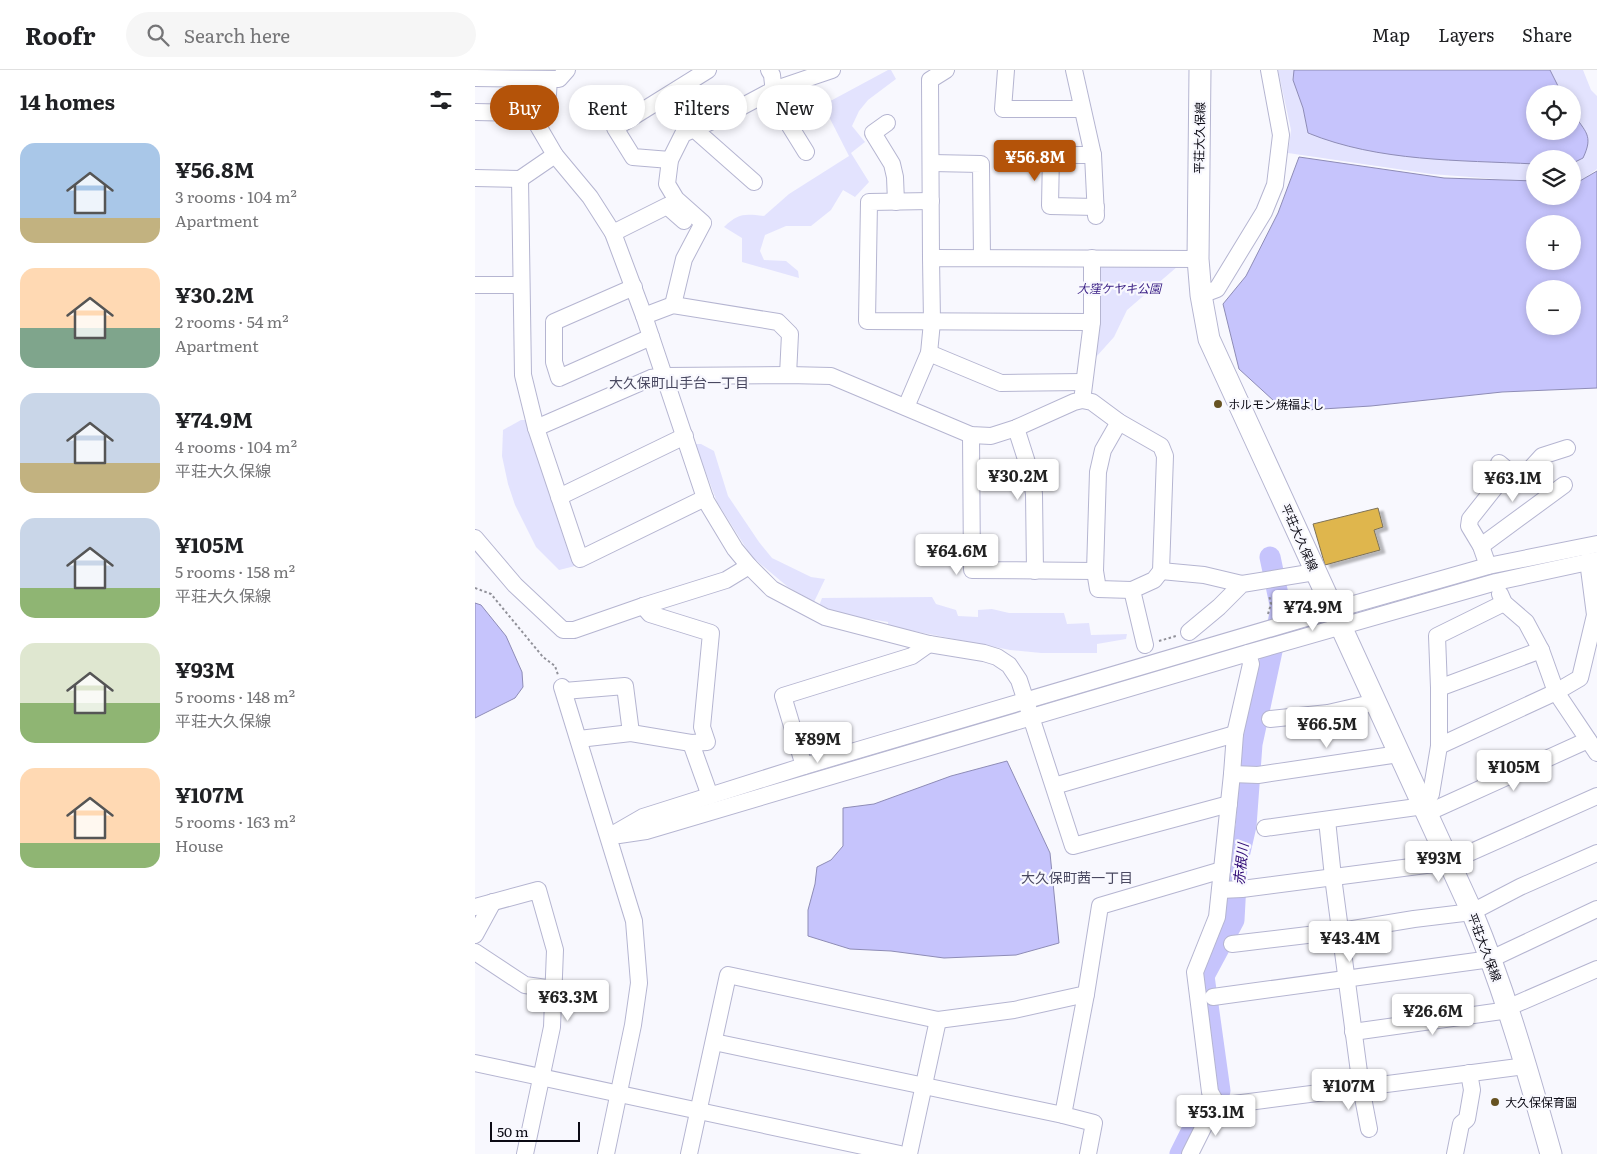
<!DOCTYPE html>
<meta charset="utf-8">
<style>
body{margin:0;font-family:Literata,"Noto Sans JP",serif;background:#f6f6f6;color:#202124;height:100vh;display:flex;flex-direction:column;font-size:19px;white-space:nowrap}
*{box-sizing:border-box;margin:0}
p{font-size:16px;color:#757577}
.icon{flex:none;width:28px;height:28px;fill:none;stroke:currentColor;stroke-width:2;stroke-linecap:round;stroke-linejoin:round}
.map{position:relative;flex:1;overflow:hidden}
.side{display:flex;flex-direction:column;background:#fff;width:475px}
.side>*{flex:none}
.banner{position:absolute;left:15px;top:15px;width:475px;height:45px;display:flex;gap:10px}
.buttons{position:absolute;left:1051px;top:15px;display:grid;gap:10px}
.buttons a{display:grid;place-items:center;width:55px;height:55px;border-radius:50%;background:#fff;box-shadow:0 2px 8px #0003;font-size:25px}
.scale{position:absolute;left:15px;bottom:12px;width:90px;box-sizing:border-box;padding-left:5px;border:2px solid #0b0a14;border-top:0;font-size:14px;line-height:18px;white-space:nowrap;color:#0b0a14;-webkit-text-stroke:4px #f8f8fe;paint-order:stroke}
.price{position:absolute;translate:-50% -42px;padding:0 11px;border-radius:5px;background:#fff;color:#222;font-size:16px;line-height:32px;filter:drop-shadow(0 1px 2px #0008)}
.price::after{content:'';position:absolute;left:50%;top:30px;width:15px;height:11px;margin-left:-8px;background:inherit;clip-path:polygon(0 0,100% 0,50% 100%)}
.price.selected{background:#b45309;color:#fff}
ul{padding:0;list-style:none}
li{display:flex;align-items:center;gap:15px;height:125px;padding:0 20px}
li span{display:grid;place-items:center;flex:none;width:140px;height:100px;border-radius:15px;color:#555}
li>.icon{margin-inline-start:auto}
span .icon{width:60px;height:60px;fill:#fffc;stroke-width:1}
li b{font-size:21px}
h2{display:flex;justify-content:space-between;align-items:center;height:60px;padding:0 20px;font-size:21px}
.chip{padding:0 18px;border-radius:22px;background:#fff;box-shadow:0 2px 8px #0003;font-size:18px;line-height:45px}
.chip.selected{background:#b45309;color:#fff}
header{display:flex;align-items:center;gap:30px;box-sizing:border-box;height:70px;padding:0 25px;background:#fff;border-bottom:1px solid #e0e0e0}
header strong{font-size:24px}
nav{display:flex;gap:28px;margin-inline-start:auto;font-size:18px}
.search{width:350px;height:45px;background:#f6f6f6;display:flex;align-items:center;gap:12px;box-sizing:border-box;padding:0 18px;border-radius:28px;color:#757577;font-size:19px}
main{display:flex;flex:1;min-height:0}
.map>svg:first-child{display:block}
.green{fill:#e3e3fe}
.water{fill:#c6c4fc;stroke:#8e8cb6;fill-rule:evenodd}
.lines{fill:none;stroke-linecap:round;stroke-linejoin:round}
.river{stroke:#c6c4fc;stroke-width:21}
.building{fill:#dfb64e;stroke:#7d7258;filter:url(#shadow)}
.minor-casing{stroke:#b5b5d1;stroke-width:18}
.major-casing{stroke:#b5b5d1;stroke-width:23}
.path{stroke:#919199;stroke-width:2;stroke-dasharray:2.5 2.5;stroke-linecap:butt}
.minor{stroke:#fff;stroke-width:16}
.major{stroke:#fff;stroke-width:21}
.poi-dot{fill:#675322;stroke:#f8f8fe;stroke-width:2}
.labels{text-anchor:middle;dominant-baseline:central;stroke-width:4.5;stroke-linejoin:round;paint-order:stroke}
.street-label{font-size:12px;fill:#0b0a14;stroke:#f8f8fe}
.park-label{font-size:12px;font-style:italic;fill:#371c83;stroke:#f8f8fe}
.poi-label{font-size:12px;fill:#0b0a14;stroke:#f8f8fe;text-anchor:start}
.neighbourhood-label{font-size:14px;fill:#494860;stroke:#f8f8fe}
.water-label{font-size:14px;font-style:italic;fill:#2d0774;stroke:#f8f8fe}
</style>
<header>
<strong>Roofr</strong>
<div class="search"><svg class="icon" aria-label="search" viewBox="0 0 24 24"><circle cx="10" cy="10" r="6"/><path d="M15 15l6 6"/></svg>Search here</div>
<nav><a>Map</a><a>Layers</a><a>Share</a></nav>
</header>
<main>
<section class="side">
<h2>14 homes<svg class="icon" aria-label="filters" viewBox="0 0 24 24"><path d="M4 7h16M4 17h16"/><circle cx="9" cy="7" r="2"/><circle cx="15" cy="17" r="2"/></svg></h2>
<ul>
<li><span style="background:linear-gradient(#a9c7e8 75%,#c2b280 0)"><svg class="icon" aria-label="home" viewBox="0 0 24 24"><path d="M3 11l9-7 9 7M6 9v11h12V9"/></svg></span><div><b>¥56.8M</b><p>3 rooms · 104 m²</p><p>Apartment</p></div></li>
<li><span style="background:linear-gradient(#ffd9b3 60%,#7fa58c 0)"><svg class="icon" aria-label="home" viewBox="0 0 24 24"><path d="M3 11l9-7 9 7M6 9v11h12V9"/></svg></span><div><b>¥30.2M</b><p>2 rooms · 54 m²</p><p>Apartment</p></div></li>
<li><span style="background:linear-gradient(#c9d6e8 70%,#c2b280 0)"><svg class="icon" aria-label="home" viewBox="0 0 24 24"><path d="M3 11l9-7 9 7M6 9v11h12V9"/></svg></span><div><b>¥74.9M</b><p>4 rooms · 104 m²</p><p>平荘大久保線</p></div></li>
<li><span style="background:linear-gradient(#c9d6e8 70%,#8fb573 0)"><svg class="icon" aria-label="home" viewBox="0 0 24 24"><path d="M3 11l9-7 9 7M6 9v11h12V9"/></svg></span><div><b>¥105M</b><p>5 rooms · 158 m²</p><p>平荘大久保線</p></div></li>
<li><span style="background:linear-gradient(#dfe7d0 60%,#8fb573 0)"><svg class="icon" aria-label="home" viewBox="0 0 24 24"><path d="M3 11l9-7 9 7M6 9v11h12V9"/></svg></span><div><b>¥93M</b><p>5 rooms · 148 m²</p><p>平荘大久保線</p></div></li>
<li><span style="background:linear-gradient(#ffd9b3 75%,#8fb573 0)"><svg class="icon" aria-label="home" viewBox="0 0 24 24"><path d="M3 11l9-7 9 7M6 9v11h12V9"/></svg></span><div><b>¥107M</b><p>5 rooms · 163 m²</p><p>House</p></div></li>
</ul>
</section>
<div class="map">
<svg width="1122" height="1084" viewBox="0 0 1122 1084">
<defs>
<filter id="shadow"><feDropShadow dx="5" dy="3" stdDeviation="1" flood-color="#0004"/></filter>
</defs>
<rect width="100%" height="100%" fill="#f8f8fe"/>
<!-- green -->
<g class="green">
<path d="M413,0H416L421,9L393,30L384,41L377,56L390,72L376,83L394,112L380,127L368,120L356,140L336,156H311L290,165L285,181L289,190L311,191L323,201L324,208L267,192V168L249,157C264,143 269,144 289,146L314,124L374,86L348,35Z"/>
<path d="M803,0H819L818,10L828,38L833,64L951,88L1060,94V112L956,104L813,83L816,60Z"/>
<path d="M1075,0H1108L1116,20L1122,26V99L1100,115L1098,114V93L1108,88L1112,64L1098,43V24H1087Z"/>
<path d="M626,195L703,196L652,240L639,267L621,287L623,200Z"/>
<path d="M46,350H51L84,436L100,496L84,500L61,477L40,435L33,414L27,386L28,360Z"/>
<path d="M220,374H226L239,381L253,426L284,472L297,488L336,507L350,509L339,532L313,517L276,486L242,432Z"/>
<path d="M457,527L461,534L481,540L483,546L503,547V540L517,539L534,543H589L592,554L614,553L616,565L652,564L651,569L622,574V583H566L535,580L413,556V552C389,548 366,547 344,536L347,528Z"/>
</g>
<!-- water -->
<g class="water">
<path d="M819,0H1075L1087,24H1060V61H1098V43C1110,62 1119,65 1108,88L1098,93V89H1060V94C984,90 904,92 833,63L828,38L818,10Z"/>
<path d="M824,87L969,108L1060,111V126H1098V115L1122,101V318L1027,322L896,336L831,340L799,331L764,299L748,234L771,206L803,143ZM1060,154H1098V191H1060ZM1060,219H1098V256H1060Z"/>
<path d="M0,533L6,535L31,566L47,602L48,617L40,628L0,648Z"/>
<path d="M532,691L575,783L584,873L541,885L469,888L416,881L375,879L333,866V840L340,814L342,797L356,790L368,776V738L399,734L476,706Z"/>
</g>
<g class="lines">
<!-- river -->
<path class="river" d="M705,1084L716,1062L745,1021L729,906L759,850L762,795L771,756L777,674L806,539L795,487"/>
</g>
<!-- building -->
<path class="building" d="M903,438L908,457L899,460L905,480L850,495L838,454Z"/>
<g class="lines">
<defs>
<g id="minor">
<path d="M294,0L297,5L300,32L331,82"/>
<path d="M531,0L528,39H607"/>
<path d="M599,0L618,85L621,146"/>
<path d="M0,8L84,9L92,0"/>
<path d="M0,42L44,43L59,49L80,85L115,127L138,163L169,246L231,431L260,479L274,496L297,519L350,547L454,574L509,583L522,587L534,595L544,610L598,776L754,734"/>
<path d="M59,49L72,39L74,9"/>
<path d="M412,53L398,63L417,94L420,107L421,132"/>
<path d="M219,59L279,112"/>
<path d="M618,85H576L575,136L621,137"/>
<path d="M195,90L158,87L140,58L233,0"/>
<path d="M457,93L506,94L507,188"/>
<path d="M0,108L45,109L80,85"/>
<path d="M45,109L48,305L61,358L105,489L230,428"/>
<path d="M456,131L394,132L392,251L617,252"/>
<path d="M138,163L192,136L209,151"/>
<path d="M456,188L455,10L471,0"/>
<path d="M0,215H46"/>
<path d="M159,217L79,252V292L84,308L176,267"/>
<path d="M726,225L742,219L789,142L800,115L806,65L794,0"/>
<path d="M198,235L209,189L228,153L201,129L192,114L195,90L208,64L253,44L298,20L357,0"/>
<path d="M169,246L198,235L303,252L315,264L313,305"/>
<path d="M454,283L526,313L609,312"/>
<path d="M608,323L617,252V188"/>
<path d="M431,337L454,283L457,252L456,188L723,189"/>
<path d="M644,352L628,380L623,402L620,501L623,519L657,520"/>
<path d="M61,358L176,308L189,306L313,305L356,306L496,365L516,366L541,358L599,332L607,330L617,332L644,352L686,376L690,386L686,501L679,510L657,520L670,575"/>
<path d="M541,358L556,405L559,424L560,501"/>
<path d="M496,365L497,500L620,501"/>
<path d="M1024,393L1042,408L1048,407L1067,386L1092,378"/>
<path d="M84,427L210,366"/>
<path d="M0,468L40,515L88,560H99L168,536L251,510L274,496"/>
<path d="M1006,476L1089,415"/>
<path d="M1013,496L1006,476L994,456L995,449L1033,401"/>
<path d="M686,501L729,505L767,514"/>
<path d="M1025,524L1029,533L1051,552L1066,580L1081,622L1122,683"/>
<path d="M714,562L744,537L767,514L840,502"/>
<path d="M87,617L159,851L164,913L158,955L131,1084"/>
<path d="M964,618L1066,580"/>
<path d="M89,621L150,616L156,663"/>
<path d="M795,649L853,643L901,632"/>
<path d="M104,669L156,663L216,673L232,672L227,657L236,563L175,544L168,536"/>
<path d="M216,673L235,726"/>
<path d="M964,676L1081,622L1105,608L1120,545L1113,491"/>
<path d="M329,696L308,626L437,586L454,574"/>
<path d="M757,704L783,705L924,684"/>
<path d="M579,716L760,664"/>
<path d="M952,743L1113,670"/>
<path d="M852,750L858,807L886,1017L894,1059"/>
<path d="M790,758L949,736L956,724L964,676V618L962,566L1029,533"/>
<path d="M144,765L171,761L773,583L1021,512L1122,490"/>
<path d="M135,766L168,747L329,696L858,540L1013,496L1122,474"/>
<path d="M745,820L767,819L974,792L1122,726"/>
<path d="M0,837L63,820L80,880L77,957L50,1084"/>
<path d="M0,865L18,832"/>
<path d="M757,874L866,861L939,849L997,842L1045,817L1122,783"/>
<path d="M0,882L50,915L79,919"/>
<path d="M611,924L588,1045L619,1053L613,1084"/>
<path d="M738,927L1016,889L1122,839"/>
<path d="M878,962L1034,940L1039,935L1122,899"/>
<path d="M239,972L588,1045"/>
<path d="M0,993C141,1024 284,1053 425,1084"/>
<path d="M743,1036L735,1022L720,902L742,847L757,704L760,664L776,594L773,583"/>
<path d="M214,1084L253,905L463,950L539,940L611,924L625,836L747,800"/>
<path d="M434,1084L463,950"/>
<path d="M715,1084L730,1054L743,1036L1051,996"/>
<path d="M980,1084L986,1054L992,1049L997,1020L994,1003"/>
</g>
<path id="major" d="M725,0L723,189L726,225L734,269L997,842C1030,921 1053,1002 1076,1084"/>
</defs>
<!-- minor casing -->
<use href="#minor" class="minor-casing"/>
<!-- major casing -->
<use href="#major" class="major-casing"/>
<!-- path -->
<g class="path">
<path d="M0,518L16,524L68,587L80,596L83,605"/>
<path d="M793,544L796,534L794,525"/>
<path d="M684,571L701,566"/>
</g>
<!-- minor -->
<use href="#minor" class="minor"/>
<!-- major -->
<use href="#major" class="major"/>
</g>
<!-- markers -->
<g class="poi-dot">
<circle cx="743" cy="334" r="5"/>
<circle cx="1020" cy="1032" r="5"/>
</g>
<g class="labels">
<!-- street labels -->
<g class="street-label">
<text transform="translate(724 68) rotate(-89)">平荘大久保線</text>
<text transform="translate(825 467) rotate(66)">平荘大久保線</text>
<text transform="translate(1010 877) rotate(69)">平荘大久保線</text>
</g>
<!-- park labels -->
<g class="park-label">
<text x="644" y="218">大窪ケヤキ公園</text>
</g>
<!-- poi labels -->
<g class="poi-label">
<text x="753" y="334">ホルモン焼福よし</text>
<text x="1030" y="1032">大久保保育園</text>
</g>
<!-- neighbourhood labels -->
<g class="neighbourhood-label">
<text x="204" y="312">大久保町山手台一丁目</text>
<text x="602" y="807">大久保町茜一丁目</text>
</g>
<!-- water labels -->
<g class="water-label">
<text transform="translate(765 794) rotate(-84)">赤根川</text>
</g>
</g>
</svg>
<div class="buttons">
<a><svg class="icon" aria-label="locate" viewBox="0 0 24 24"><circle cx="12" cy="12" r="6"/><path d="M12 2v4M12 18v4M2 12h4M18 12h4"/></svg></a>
<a><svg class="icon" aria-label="layers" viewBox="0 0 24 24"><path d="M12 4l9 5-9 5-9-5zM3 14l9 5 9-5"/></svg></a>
<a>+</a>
<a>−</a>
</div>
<div class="scale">50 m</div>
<b class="price selected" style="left:560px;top:112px">¥56.8M</b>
<b class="price" style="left:543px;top:431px">¥30.2M</b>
<b class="price" style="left:1038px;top:433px">¥63.1M</b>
<b class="price" style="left:482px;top:506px">¥64.6M</b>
<b class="price" style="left:838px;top:562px">¥74.9M</b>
<b class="price" style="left:852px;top:679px">¥66.5M</b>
<b class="price" style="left:343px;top:694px">¥89M</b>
<b class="price" style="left:1039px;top:722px">¥105M</b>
<b class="price" style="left:964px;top:813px">¥93M</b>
<b class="price" style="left:875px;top:893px">¥43.4M</b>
<b class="price" style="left:93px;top:952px">¥63.3M</b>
<b class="price" style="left:958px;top:966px">¥26.6M</b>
<b class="price" style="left:874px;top:1041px">¥107M</b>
<b class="price" style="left:741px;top:1067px">¥53.1M</b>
<div class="banner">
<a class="chip selected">Buy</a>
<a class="chip">Rent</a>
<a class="chip">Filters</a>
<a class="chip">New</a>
</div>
</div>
</main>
